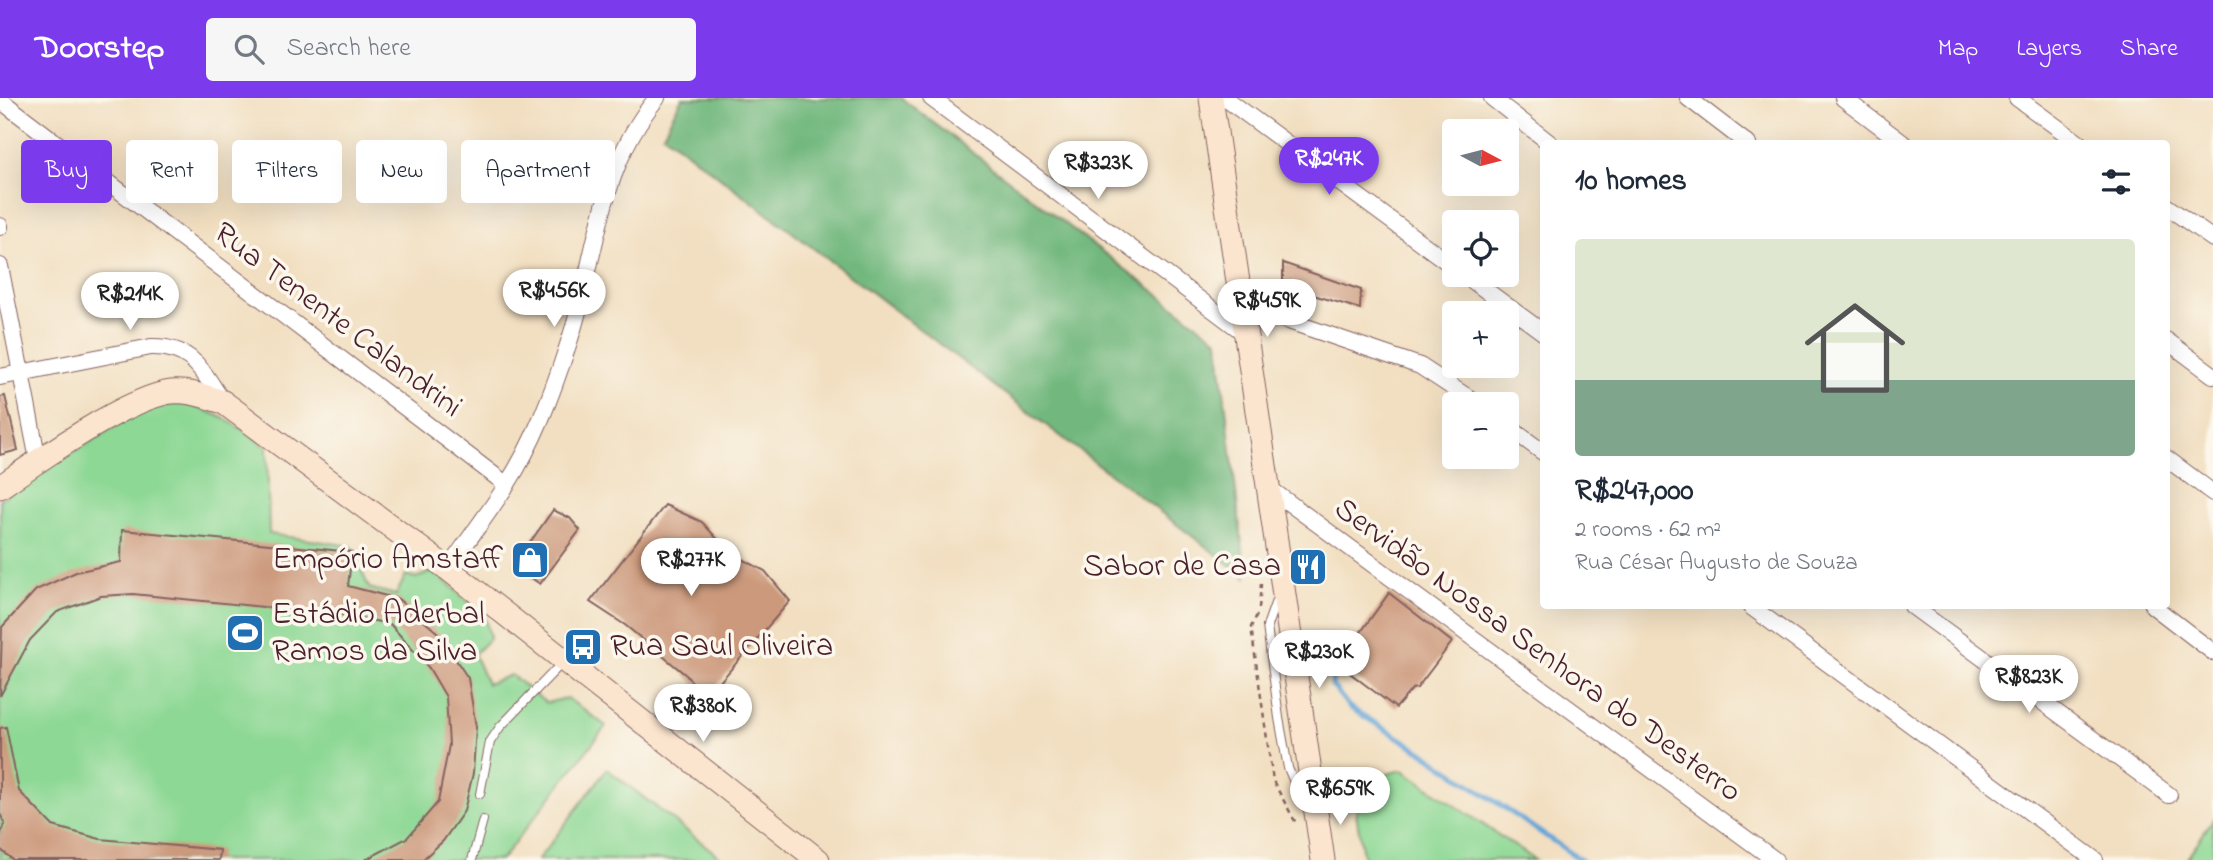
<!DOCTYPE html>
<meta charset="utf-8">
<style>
body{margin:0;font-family:"Indie Flower",sans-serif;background:#f6f6f7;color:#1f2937;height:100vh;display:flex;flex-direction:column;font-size:26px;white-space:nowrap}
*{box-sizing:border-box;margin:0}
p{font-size:23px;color:#747a83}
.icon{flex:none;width:38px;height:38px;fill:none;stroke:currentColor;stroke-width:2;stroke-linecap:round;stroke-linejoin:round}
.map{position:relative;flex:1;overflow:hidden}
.sheet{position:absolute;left:1540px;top:42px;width:630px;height:469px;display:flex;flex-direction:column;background:#fff;border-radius:7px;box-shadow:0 7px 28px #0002}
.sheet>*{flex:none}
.hud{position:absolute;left:21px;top:42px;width:665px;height:63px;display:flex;gap:14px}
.needle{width:46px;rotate:97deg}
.controls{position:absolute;left:1442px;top:21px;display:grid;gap:14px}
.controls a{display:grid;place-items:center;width:77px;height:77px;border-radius:7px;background:#fff;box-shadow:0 7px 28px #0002;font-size:35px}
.price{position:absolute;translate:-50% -60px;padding:0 16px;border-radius:24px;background:#fff;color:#222;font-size:23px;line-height:46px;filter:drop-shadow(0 2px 4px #0008)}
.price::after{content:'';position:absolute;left:50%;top:42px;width:21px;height:16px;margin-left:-10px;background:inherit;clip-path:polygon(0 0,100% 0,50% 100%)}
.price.current{background:#7c3aed;color:#fff}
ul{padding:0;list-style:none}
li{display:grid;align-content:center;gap:14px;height:371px;padding:0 35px}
li span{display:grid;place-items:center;height:217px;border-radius:7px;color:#555}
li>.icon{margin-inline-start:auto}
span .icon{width:126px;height:126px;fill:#fffc;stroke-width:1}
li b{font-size:30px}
h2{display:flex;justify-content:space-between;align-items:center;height:84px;padding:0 35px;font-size:30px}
.chip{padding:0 24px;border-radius:7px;background:#fff;box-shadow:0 7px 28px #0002;font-size:24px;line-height:63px}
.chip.current{background:#7c3aed;color:#fff}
header{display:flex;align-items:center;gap:42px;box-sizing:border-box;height:98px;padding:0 35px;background:#7c3aed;color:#fff}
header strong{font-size:33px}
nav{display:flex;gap:38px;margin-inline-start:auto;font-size:24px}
.search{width:490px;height:63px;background:#f6f6f7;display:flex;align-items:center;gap:18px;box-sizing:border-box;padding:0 24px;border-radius:7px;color:#747a83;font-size:26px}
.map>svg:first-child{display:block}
.green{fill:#8dd894;stroke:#6c7c60;stroke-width:2}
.forest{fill:#72b87e;stroke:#5e6c54;stroke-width:2}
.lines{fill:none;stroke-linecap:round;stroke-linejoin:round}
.stream{stroke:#64a4d7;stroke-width:5}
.building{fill:#cc997c}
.lane-casing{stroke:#856260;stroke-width:10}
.street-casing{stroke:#856260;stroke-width:18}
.secondary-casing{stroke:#856260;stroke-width:25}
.path{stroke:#856260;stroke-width:2.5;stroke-dasharray:5 5;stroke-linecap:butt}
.lane{stroke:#fff;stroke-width:8}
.street{stroke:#fff;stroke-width:16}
.secondary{stroke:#fce5cf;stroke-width:23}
.labels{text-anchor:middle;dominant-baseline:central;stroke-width:7;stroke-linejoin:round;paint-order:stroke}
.street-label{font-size:32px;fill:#4a1f2b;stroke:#fbf7ec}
.poi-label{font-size:32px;fill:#4a1f2b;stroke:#fbf7ec;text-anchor:end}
</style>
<header>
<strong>Doorstep</strong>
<div class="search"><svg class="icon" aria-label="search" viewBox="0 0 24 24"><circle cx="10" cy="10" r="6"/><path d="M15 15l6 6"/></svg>Search here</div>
<nav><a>Map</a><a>Layers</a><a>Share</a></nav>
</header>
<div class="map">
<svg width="2213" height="762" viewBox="0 0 2213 762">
<rect width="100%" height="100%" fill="#fbf7ec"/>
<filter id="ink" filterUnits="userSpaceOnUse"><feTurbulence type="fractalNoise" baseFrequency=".0143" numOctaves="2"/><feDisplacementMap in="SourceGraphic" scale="14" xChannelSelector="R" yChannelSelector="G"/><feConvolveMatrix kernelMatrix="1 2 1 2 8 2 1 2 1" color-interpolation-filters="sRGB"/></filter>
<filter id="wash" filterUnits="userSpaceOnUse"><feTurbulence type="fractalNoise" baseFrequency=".00686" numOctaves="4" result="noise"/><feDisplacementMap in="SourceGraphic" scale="28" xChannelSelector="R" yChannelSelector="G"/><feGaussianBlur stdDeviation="1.57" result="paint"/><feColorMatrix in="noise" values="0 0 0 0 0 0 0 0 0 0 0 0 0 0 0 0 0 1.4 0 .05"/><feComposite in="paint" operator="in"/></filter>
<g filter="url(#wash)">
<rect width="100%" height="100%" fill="#f2dfc1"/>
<!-- green -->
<g class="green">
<path d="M184,306C217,313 240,329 267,349L269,436L351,448L369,490L396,497L406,477L416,480L434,473L485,519L490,540L474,556L487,586L511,577L546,605L567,600L606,628L501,762H0V401L136,315L156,307Z"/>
<path d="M607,671L724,762H538Z"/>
<path d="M1403,672L1535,762H1364L1356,715L1362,682Z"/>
<path d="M2213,721V762H2186Z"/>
</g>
<!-- forest -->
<path class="forest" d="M682,0H901L1218,242L1246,479L663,36Z"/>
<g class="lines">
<!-- stream -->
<path class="stream" d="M1333,576L1332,587L1349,609L1424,655L1581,762"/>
</g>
<g id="blocks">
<!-- building -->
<g class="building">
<path d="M1283,165L1361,192L1360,211L1283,188Z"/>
<path d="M5,298L18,352L0,357V299Z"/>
<path d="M665,407L702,424L729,454L765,473L790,503L706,600L686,577L625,527L590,504Z"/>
<path d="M553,412L570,420L580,432L540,486L514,467Z"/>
<path d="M122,432L352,454L348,488L398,501L438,535L468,580L476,629L473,675L464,713L443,743L422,762H365L407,740L438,704L449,647L446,599L429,570L390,526L344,517L133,496L101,498L57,514L30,542L0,598L2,529L36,492L76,474L121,464Z"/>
<path d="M1389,495L1452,544L1417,590L1412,591L1396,610L1338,566Z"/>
<path d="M6,629L19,693L53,728L100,741L220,752L219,762H13L0,751V737L5,726L0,716V630Z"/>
</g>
</g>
</g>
<g filter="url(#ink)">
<use href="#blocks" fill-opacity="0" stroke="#856260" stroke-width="2"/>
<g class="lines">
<defs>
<g id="lane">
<path d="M1278,497L1267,528L1279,620L1288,670L1297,691L1310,700"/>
<path d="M480,696L490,644L500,629L563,564"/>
<path d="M472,762L483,722"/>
</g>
<g id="street">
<path d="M931,0L1243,234"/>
<path d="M1225,0L1454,169"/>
<path d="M1492,0L1551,46"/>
<path d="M1688,0L1748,46"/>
<path d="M1843,0L1904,46"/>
<path d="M2017,0L2080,46"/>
<path d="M0,2L507,387"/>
<path d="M2166,108L2213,141"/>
<path d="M0,129V128"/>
<path d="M0,168L38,362"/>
<path d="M1465,177L1544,235"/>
<path d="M1239,206L1420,268L1478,306"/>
<path d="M2166,242L2213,277"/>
<path d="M0,279L151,249C193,248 202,273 223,304"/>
<path d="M1507,328L1544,355"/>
<path d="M2166,360L2213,395"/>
<path d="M1266,388L1775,762"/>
<path d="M448,471C467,443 488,416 506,388C534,345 552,296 568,247C597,163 597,71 657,0"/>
<path d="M1750,508L2095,762"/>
<path d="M1912,508L2169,697"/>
<path d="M2153,508L2213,554"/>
</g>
<g id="secondary">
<path d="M1211,0L1323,762"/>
<path d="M0,389C41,361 118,306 165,295C185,291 204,298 223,304L448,471L818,762"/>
</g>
</defs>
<!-- lane casing -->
<use href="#lane" class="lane-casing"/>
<!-- street casing -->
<use href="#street" class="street-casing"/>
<!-- secondary casing -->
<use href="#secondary" class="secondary-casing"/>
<!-- path -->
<g class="path">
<path d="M1259,510L1261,486"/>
<path d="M1257,517L1251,529L1273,683L1296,725"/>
</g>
<!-- lane -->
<use href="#lane" class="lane"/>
<!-- street -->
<use href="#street" class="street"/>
<!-- secondary -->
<use href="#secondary" class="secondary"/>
</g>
</g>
<!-- icons -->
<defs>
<symbol id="shop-square" viewBox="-11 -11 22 22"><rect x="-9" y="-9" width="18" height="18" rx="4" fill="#1f6fb2" stroke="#fbf7ec"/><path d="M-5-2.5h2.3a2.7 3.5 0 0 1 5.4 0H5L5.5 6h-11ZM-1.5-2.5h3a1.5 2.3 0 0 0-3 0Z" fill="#fff"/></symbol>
<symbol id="restaurant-square" viewBox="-11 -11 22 22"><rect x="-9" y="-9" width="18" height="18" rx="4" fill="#1f6fb2" stroke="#fbf7ec"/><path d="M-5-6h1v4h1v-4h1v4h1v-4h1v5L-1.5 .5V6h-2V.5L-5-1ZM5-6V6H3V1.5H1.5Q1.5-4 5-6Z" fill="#fff"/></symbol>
<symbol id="stadium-square" viewBox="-11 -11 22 22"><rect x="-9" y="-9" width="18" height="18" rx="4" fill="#1f6fb2" stroke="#fbf7ec"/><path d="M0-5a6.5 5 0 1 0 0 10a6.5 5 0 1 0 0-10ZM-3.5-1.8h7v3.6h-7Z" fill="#fff"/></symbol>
<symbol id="bus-square" viewBox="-11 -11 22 22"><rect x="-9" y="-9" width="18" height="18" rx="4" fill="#1f6fb2" stroke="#fbf7ec"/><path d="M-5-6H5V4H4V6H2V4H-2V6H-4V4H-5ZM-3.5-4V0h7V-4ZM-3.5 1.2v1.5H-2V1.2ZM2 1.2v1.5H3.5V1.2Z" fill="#fff"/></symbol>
</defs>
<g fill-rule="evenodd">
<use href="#shop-square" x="508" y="440" width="44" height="44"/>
<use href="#restaurant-square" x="1286" y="447" width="44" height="44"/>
<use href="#stadium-square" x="223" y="513" width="44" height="44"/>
<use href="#bus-square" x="561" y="527" width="44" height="44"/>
</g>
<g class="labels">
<!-- street labels -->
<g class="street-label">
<text transform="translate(337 223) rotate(37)">Rua Tenente Calandrini</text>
<text transform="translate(1537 553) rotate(36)">Servidão Nossa Senhora do Desterro</text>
</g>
<!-- poi labels -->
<g class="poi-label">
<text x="503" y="462">Empório Amstaff</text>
<text x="1281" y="469">Sabor de Casa</text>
<text x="272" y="517" text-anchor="start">Estádio Aderbal<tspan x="272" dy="37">Ramos da Silva</tspan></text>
<text x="610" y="549" text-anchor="start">Rua Saul Oliveira</text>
</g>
</g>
</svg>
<div class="controls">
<a><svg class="needle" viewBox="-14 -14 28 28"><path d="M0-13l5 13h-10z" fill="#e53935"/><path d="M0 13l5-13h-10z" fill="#747a83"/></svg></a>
<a><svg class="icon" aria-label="locate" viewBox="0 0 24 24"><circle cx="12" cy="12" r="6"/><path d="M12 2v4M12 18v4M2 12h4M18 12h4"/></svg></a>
<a>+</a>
<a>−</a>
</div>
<b class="price current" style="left:1329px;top:99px">R$247K</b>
<b class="price" style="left:1098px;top:103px">R$323K</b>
<b class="price" style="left:554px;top:231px">R$456K</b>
<b class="price" style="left:130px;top:234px">R$214K</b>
<b class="price" style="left:1267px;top:241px">R$459K</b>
<b class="price" style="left:691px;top:500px">R$277K</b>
<b class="price" style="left:1319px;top:592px">R$230K</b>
<b class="price" style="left:2029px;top:617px">R$823K</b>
<b class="price" style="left:703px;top:646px">R$380K</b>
<b class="price" style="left:1340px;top:729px">R$659K</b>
<div class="hud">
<a class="chip current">Buy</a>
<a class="chip">Rent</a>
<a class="chip">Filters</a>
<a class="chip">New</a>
<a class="chip">Apartment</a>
</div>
<section class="sheet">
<h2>10 homes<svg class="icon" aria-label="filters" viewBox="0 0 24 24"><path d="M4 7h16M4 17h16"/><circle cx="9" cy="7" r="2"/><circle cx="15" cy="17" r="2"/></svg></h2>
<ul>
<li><span style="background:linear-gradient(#dfe7d0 65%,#7fa58c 0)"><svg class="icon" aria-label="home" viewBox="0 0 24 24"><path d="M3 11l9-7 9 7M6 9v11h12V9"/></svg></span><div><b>R$247,000</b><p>2 rooms · 62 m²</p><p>Rua César Augusto de Souza</p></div></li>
</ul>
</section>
</div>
